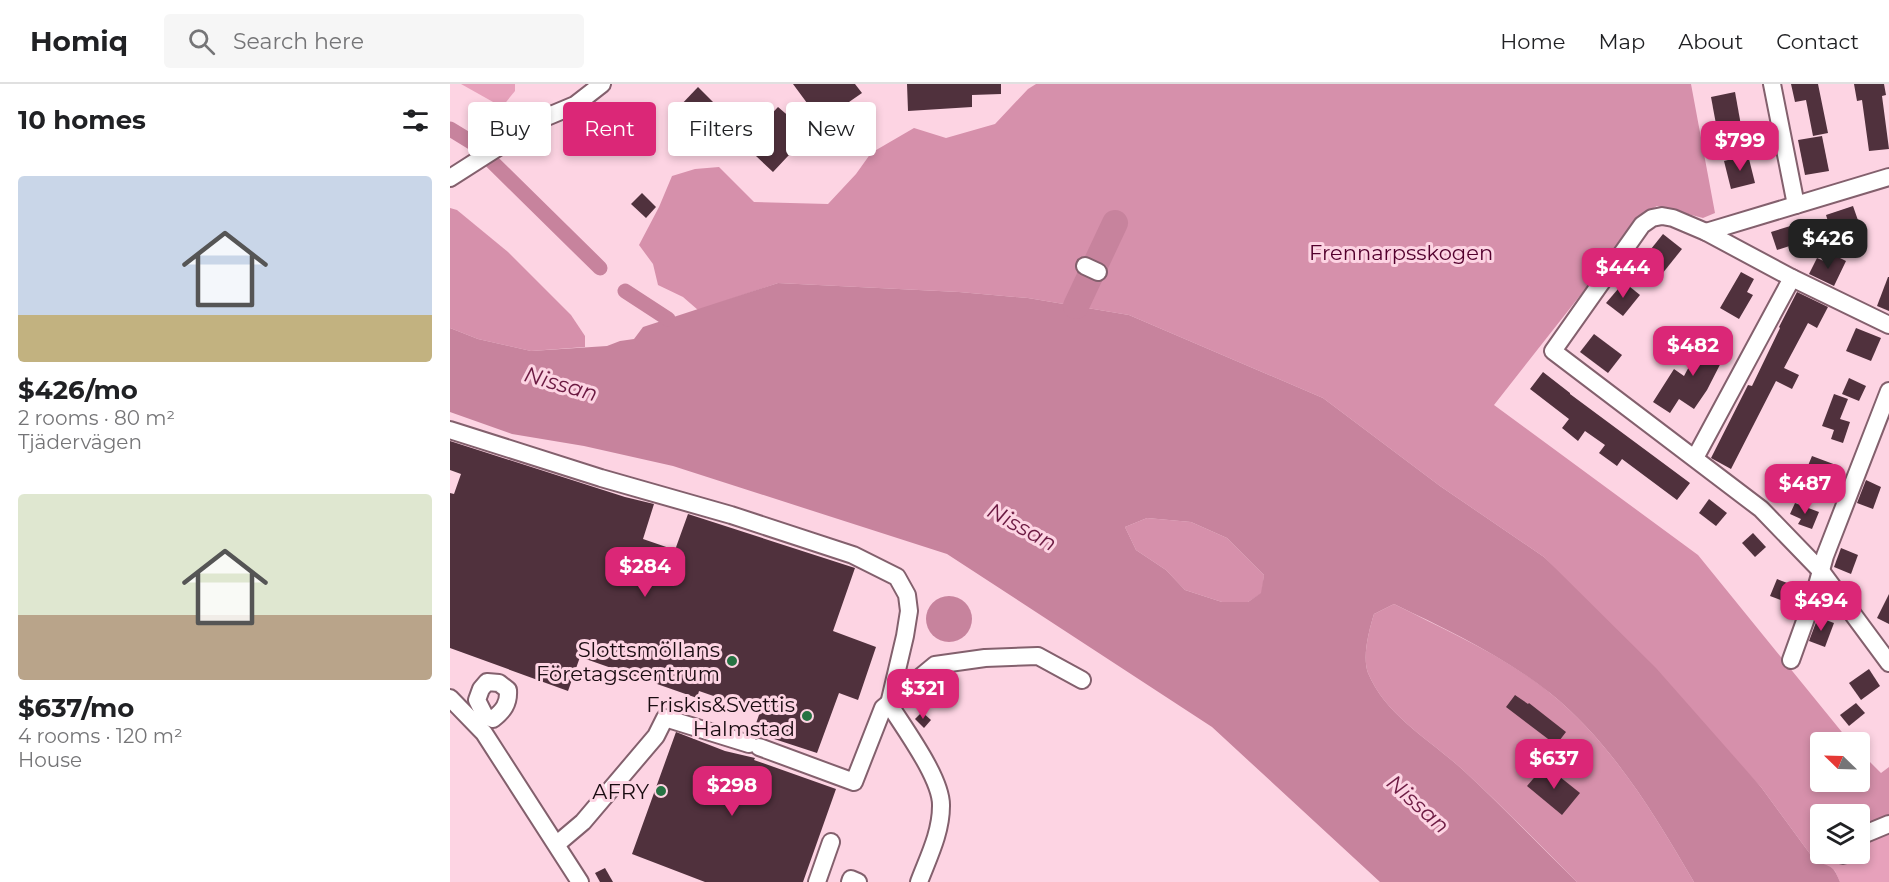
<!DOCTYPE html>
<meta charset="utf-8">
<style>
body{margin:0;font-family:Montserrat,sans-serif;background:#f6f6f6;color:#202124;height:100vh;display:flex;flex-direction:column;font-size:22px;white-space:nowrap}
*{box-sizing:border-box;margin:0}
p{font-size:20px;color:#757577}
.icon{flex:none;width:33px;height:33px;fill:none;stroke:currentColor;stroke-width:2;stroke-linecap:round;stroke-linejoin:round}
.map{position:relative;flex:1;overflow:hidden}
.panel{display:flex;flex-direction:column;background:#fff;width:450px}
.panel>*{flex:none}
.banner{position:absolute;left:18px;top:18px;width:570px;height:54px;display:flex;gap:12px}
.needle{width:39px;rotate:293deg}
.fabs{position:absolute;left:1360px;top:648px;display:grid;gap:12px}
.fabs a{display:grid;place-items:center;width:60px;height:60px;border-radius:6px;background:#fff;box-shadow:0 3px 9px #0003;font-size:30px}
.price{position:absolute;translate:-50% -51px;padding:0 14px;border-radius:12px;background:#db2777;color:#fff;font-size:20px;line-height:39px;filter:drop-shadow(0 2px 3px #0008)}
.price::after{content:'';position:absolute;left:50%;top:36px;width:18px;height:14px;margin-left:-9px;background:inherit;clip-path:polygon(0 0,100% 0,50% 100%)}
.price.on{background:#222;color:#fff}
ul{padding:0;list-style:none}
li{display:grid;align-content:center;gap:12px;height:318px;padding:0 18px}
li span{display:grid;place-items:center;height:186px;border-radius:6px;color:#555}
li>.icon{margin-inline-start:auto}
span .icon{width:108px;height:108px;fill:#fffc;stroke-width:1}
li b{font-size:26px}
h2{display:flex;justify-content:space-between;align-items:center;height:72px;padding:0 18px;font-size:26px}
.tag{padding:0 21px;border-radius:6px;background:#fff;box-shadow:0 3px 9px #0003;font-size:21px;line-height:54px}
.tag.on{background:#db2777;color:#fff}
header{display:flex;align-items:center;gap:36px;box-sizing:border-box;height:84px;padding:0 30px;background:#fff;border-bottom:2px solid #e0e0e0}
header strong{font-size:28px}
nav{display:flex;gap:33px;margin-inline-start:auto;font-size:21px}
.search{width:420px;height:54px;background:#f6f6f6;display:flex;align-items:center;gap:15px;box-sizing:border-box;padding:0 21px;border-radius:6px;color:#757577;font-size:22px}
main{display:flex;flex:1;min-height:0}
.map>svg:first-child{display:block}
.green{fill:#e7a1bb}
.forest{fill:#d690ab}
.water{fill:#c7839d;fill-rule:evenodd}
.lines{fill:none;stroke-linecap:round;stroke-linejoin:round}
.canal{stroke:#c7839d;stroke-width:15}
.river{stroke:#c7839d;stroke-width:26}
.building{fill:#50313d}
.minor-casing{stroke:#83606d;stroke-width:20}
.minor{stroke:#fff;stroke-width:16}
.poi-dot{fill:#267343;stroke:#fdd4e3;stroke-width:2}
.labels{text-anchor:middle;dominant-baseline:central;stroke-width:6;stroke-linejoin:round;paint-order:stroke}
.park-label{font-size:21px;fill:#53002d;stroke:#fdd4e3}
.poi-label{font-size:21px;fill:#190c11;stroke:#fdd4e3;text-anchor:end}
.water-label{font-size:22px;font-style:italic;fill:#6d1b43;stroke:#fdd4e3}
</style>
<header>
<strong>Homiq</strong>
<div class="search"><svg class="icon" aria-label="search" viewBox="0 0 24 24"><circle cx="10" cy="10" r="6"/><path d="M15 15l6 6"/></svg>Search here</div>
<nav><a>Home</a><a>Map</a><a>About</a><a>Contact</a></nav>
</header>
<main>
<section class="panel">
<h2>10 homes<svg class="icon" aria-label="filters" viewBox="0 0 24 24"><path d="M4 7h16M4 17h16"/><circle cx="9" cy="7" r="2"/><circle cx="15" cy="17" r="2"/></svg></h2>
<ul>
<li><span style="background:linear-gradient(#c9d6e8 75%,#c2b280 0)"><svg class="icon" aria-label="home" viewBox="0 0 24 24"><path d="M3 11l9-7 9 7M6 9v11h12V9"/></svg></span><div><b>$426/mo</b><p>2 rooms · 80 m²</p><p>Tjädervägen</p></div></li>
<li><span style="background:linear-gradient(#dfe7d0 65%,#b9a48a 0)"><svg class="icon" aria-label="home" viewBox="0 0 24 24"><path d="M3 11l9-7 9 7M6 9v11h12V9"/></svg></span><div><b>$637/mo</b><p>4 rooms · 120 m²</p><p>House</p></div></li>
</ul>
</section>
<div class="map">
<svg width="1439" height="798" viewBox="0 0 1439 798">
<rect width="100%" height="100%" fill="#fdd4e3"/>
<!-- green -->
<g class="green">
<path d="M11,0H65V7L52,23Z"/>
<path d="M1439,732V798H1390L1385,787L1366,778L1373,770H1410V743Z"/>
</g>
<!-- forest -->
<g class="forest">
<path d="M586,0H1241L1265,129L1253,134L1207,122L1195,129L1044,321L1248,471L1400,658H1371V698H1410V668L1431,689L1439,683V732L1410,743V730H1371V770H1373L1366,778L1311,703L1094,473L990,402L873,314L679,231L578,214L509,208L328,199L248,226L233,213L208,201L203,180L189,161L209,123L222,92L245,85L269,83L304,118L378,120L406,90L421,69L464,44L496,54L545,40L578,5Z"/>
<path d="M0,124L7,126L58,168L121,231L135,252V263L81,267L28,255L0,244Z"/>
<path d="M697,434L741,438L777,454L814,491L812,509L798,518H772L735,506L716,486L686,466L675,443Z"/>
<path d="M944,520C997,547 1053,571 1100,609C1161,658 1205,731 1244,798H1127C1089,760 1052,722 1013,686C979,655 936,632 918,589C912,573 919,546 924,530Z"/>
</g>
<!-- water -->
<g class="water">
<path d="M328,199L509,208L578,214L679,231L873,314L990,402L1094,473L1206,584L1311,703L1366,778C1382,782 1384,783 1390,798H1244C1205,731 1161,658 1100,609C1053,572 998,546 944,520L924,530C919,546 912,573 918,589C936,632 979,655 1013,686C1052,722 1089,761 1127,798H930L762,643L497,470L223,382L134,362L62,350L0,328V244L28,255L81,267L157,262L170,257L184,255L193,243ZM697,434L741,438L777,454L814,491L811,509L798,518H772L735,506L716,486L686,466L675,443Z"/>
<circle cx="499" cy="535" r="23"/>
</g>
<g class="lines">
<!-- canal -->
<g class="canal">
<path d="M0,45L23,59L150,184"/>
<path d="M175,207L218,235"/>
</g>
<!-- river -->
<path class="river" d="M626,222L665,139"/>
</g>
<!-- building -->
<g class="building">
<path d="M343,0H405L412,9L386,27L384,23L323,88L306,72L323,54L310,42L328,23L342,35L357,19Z"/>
<path d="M457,0H551V10L522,11V23L458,27Z"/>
<path d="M1341,0H1368L1378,49L1363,52L1356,16L1345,18Z"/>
<path d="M1404,0H1434L1436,11L1432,12L1439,65L1419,67L1412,16L1407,17Z"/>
<path d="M248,3L282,37L262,57L228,24Z"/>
<path d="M1285,8L1292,47L1268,51L1261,13Z"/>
<path d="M1372,52L1379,87L1355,91L1348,56Z"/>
<path d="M1298,71L1305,99L1281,105L1274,77Z"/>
<path d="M192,109L206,123L196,134L181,120Z"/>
<path d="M1403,122L1410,142L1377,154L1381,147L1376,131Z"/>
<path d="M1347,140L1352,158L1327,166L1321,148Z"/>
<path d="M1213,150L1232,165L1212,190L1193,175Z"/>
<path d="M1382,170L1396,177L1384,202L1359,190L1367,174L1378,179Z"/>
<path d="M1291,188L1304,195L1297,208L1303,211L1289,235L1270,224Z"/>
<path d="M1438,193H1439V227L1427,222Z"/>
<path d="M1174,198L1190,211L1173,232L1156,219Z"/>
<path d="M1347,208L1378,223L1367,244L1358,239L1334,284L1349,291L1342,305L1326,297L1281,385L1261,374L1298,301L1302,302L1330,244L1329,243Z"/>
<path d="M1406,244L1431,254L1421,277L1396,267Z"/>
<path d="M1144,250L1172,271L1158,289L1130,268Z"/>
<path d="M1256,251L1279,263L1257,306L1244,325L1229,315L1220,329L1203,318L1224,285L1234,292Z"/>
<path d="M1093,288L1120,309V310L1240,399L1227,416L1172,375L1167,382L1149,369L1155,361L1135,347L1128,357L1112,344L1119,335L1080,305Z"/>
<path d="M1399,294L1416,302L1409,317L1392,310Z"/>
<path d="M1384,310L1398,315L1390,335L1400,338L1393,359L1381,355L1384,346L1372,342Z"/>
<path d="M0,357L175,413L204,420L193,455L225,466L238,430L405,484L383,547L426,563L408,616L389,609L367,669L303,648L310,628L249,607L247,614L130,573L118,607L0,564V409L4,410L11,390L0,386Z"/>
<path d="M1362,372L1386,381L1378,402L1364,397L1367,388L1357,384Z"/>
<path d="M1416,396L1431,403L1423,425L1407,419Z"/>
<path d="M1259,415L1277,429L1266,442L1249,429Z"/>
<path d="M1345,419L1369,428L1362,445L1348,440L1351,435L1340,430Z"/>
<path d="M1303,449L1316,463L1305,473L1292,459Z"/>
<path d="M1391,464L1408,471L1401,490L1384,483Z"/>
<path d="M1327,495L1340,500L1338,505L1346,508L1341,520L1320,512Z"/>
<path d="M1439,510V540L1427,534Z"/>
<path d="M1368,533L1384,539L1375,563L1359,557Z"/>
<path d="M1419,585L1430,602L1411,616L1399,599Z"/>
<path d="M1065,611L1078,620L1079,619L1116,648L1106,661L1056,623Z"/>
<path d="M1406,619L1415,629L1399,642L1390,631Z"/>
<path d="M472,628L481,636L474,644L465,635Z"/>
<path d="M226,648L275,667L305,674L304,676L386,705L353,798H255L182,770Z"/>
<path d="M1095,681L1130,709L1112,731L1077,702Z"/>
<path d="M155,784L163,798H150L145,789Z"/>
</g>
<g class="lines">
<defs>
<g id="minor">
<path d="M1322,0L1346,121"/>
<path d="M0,94L94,34L125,21L152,0"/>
<path d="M1256,148L1439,93"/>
<path d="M635,182L648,188"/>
<path d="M1439,241L1342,194L1256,148L1223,134L1212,132L1202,134L1192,141L1103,267L1311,425L1371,487L1439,579"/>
<path d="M0,346L151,394L281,431L403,471L447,493L457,511L459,527L455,552L439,620C454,644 492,695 491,722C491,749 478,774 469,798"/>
<path d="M1245,374L1342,194"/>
<path d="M1341,576L1364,512L1375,472L1439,307"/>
<path d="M37,598L49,599L58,606C59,620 53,627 43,635L35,632L27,616L31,605Z"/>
<path d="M0,614L34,649L130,798"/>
<path d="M309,663L404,698L433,624L485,581L535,574L588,572L632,596"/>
<path d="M1410,752L1439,740"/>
<path d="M107,760L133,738L206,652L215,634L299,660"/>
<path d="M1393,771L1394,770"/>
<path d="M367,798L381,758"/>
<path d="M400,798L401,795L408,798"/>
</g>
</defs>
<!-- minor casing -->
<use href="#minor" class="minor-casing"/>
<!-- minor -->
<use href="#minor" class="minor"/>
</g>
<!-- markers -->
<g class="poi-dot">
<circle cx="282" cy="577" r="6"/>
<circle cx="357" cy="632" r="6"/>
<circle cx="211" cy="707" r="6"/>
</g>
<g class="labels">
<!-- park labels -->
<g class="park-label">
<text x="951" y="168">Frennarpsskogen</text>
</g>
<!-- poi labels -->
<g class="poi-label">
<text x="270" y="565">Slottsmöllans<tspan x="270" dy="24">Företagscentrum</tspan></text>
<text x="345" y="620">Friskis&amp;Svettis<tspan x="345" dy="24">Halmstad</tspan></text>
<text x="199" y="707">AFRY</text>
</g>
<!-- water labels -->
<g class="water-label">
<text transform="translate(111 300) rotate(16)">Nissan</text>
<text transform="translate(572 443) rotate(29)">Nissan</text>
<text transform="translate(968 720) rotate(42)">Nissan</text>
</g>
</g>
</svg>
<div class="fabs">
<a><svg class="needle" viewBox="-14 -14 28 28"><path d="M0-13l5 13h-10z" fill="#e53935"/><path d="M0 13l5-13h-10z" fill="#757577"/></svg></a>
<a><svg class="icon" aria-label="layers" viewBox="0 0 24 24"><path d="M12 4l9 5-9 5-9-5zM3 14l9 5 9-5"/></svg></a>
</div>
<b class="price" style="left:1290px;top:88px">$799</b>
<b class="price on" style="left:1378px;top:186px">$426</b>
<b class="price" style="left:1173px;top:215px">$444</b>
<b class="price" style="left:1243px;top:293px">$482</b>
<b class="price" style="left:1355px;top:431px">$487</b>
<b class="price" style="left:195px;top:514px">$284</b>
<b class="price" style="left:1371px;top:548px">$494</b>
<b class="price" style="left:473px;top:636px">$321</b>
<b class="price" style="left:1104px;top:706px">$637</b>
<b class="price" style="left:282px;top:733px">$298</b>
<div class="banner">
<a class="tag">Buy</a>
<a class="tag on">Rent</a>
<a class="tag">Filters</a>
<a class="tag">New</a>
</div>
</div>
</main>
